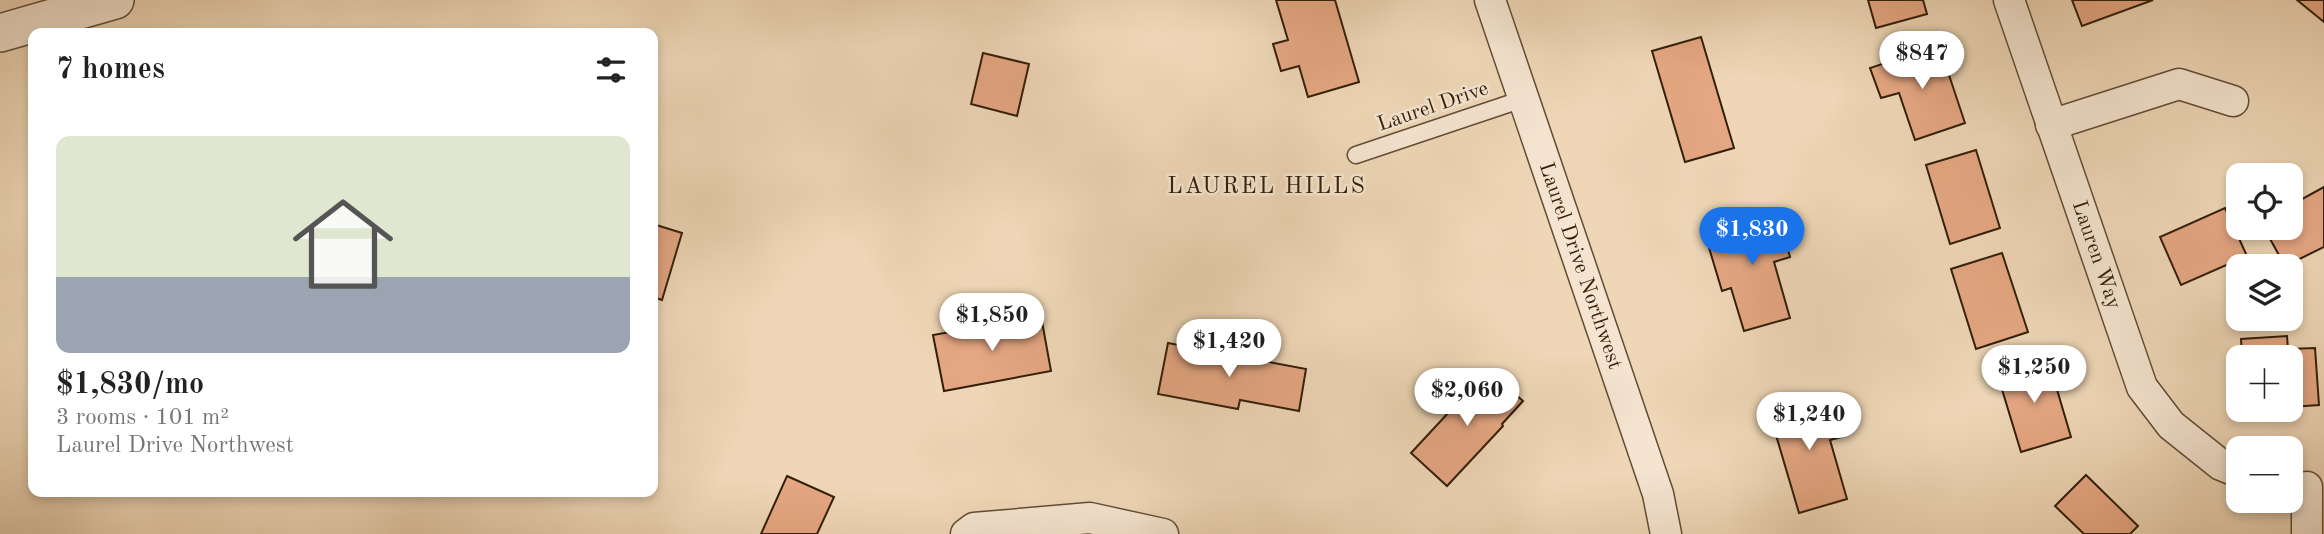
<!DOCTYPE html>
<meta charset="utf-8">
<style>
body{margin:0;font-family:"Old Standard TT",serif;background:#f2f2f2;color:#222;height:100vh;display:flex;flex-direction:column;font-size:26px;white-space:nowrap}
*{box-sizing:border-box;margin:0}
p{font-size:23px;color:#767676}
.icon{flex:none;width:38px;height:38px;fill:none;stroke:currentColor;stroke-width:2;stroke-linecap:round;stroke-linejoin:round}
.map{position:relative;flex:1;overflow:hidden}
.drawer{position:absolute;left:28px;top:28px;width:630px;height:469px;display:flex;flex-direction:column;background:#fff;border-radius:14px;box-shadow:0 4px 10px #0003}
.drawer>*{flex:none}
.controls{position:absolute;left:2226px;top:163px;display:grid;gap:14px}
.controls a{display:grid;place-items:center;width:77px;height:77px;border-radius:14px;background:#fff;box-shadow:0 4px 10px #0003;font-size:35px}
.price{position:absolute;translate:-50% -60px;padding:0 16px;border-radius:24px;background:#fff;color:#222;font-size:23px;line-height:46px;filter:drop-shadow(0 2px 4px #0008)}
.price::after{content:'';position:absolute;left:50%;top:42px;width:21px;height:16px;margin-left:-10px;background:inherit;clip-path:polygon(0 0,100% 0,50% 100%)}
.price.active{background:#1a73e8;color:#fff}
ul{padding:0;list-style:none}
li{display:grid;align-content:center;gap:14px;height:371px;padding:0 28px}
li+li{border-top:2px solid #e0e0e0}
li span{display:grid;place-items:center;height:217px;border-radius:14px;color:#555}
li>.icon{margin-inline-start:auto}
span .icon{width:126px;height:126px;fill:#fffc;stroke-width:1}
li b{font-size:30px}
h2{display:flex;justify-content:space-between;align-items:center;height:84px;padding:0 28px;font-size:30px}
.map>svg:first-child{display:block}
.building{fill:#e5a783;stroke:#321f0a;stroke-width:2}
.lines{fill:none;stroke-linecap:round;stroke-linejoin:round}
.service-casing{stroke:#614d35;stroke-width:19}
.minor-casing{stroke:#614d35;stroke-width:33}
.tertiary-casing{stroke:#614d35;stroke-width:40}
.service{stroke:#f4e4d0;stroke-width:16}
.minor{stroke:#f4e4d0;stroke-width:30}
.tertiary{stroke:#f4e4d0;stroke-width:37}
.labels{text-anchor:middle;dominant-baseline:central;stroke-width:5;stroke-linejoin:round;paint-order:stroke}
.street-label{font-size:21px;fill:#321f0a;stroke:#f4e4d0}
.neighbourhood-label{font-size:23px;letter-spacing:2px;fill:#321f0a;stroke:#f4e4d0}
</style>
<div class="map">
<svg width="2324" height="534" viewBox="0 0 2324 534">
<rect width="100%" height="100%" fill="#eed6b6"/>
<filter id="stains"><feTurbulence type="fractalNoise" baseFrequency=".00286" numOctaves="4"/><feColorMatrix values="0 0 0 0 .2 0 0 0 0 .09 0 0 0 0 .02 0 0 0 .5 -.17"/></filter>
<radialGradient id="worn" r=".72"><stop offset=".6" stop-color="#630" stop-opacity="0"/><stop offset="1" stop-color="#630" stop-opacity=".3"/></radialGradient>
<!-- building -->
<g class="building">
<path d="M1276,0H1335L1359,82L1308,97L1299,66L1281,71L1273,44L1288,40Z"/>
<path d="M1868,0H1923L1927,14L1876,28Z"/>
<path d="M2072,0H2153L2082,26Z"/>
<path d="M2297,0H2324V22Z"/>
<path d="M1701,37L1734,148L1685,162L1652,51Z"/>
<path d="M1939,45L1965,123L1915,140L1899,93L1881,98L1870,68Z"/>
<path d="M983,53L1029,64L1017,116L971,104Z"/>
<path d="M1976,150L2000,228L1950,244L1926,165Z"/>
<path d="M2324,187V247L2285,266L2264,228H2291V205Z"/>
<path d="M2225,208L2247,256L2181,285L2160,237Z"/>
<path d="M1777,210L1790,257L1774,262L1790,318L1744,331L1731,288L1722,291L1704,231Z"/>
<path d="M653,224L682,233L662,300L653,297Z"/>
<path d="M2002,253L2028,332L1976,349L1951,269Z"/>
<path d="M1041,316L1051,371L944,391L933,335Z"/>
<path d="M2287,336L2288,349L2315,348L2319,405L2291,407V357H2242L2241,339Z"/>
<path d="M1168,343L1306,369L1299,411L1240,400L1238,409L1158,394Z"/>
<path d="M2048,359L2071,437L2021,452L1997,373Z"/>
<path d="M1488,370L1523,401L1502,424L1503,426L1447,486L1411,453Z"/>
<path d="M1813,394L1820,419L1838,414L1845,436L1830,440L1847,499L1799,513L1768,408Z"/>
<path d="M2086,475L2138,526L2130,534H2084L2055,506Z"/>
<path d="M787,476L834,497L817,534H761Z"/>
</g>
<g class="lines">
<defs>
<path id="service" d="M1356,155L1523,99"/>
<g id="minor">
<path d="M1490,0L1658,494L1666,534"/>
<path d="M2009,0L2142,387L2171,425L2221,465L2238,472"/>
<path d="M2051,125L2179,84L2233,101"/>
<path d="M966,534L974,528L1090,518L1163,534"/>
<path d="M2307,534V487"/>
</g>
<path id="tertiary" d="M0,33L115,0"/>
</defs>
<!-- service casing -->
<use href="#service" class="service-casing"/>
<!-- minor casing -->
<use href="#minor" class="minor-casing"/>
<!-- tertiary casing -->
<use href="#tertiary" class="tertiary-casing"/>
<!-- service -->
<use href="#service" class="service"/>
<!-- minor -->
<use href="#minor" class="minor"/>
<!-- tertiary -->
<use href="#tertiary" class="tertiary"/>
</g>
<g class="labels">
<!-- street labels -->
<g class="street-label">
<text transform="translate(1433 107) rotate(-19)">Laurel Drive</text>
<text transform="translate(2096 255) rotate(71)">Lauren Way</text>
<text transform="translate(1580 266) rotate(71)">Laurel Drive Northwest</text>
</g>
<!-- neighbourhood labels -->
<g class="neighbourhood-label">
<text x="1267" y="186">LAUREL HILLS</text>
</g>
</g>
<rect width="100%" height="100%" filter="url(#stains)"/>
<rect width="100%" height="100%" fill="url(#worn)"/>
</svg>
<div class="controls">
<a><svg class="icon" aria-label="locate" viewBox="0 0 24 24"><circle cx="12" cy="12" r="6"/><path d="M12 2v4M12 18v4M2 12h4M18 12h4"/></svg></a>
<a><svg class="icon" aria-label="layers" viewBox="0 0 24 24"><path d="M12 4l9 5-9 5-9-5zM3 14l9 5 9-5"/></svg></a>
<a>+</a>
<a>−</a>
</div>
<b class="price" style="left:1922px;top:91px">$847</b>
<b class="price active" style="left:1752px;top:267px">$1,830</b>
<b class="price" style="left:992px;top:353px">$1,850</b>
<b class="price" style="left:1229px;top:379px">$1,420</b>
<b class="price" style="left:2034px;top:405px">$1,250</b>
<b class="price" style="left:1467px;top:428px">$2,060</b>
<b class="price" style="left:1809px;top:452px">$1,240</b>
<section class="drawer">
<h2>7 homes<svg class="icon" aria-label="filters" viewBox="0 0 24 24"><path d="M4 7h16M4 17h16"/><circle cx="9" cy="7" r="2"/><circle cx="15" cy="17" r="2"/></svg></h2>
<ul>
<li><span style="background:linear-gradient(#dfe7d0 65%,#9aa5b1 0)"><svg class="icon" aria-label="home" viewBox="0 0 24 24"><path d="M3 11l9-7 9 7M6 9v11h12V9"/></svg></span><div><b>$1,830/mo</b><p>3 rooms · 101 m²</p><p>Laurel Drive Northwest</p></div></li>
</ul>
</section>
</div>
